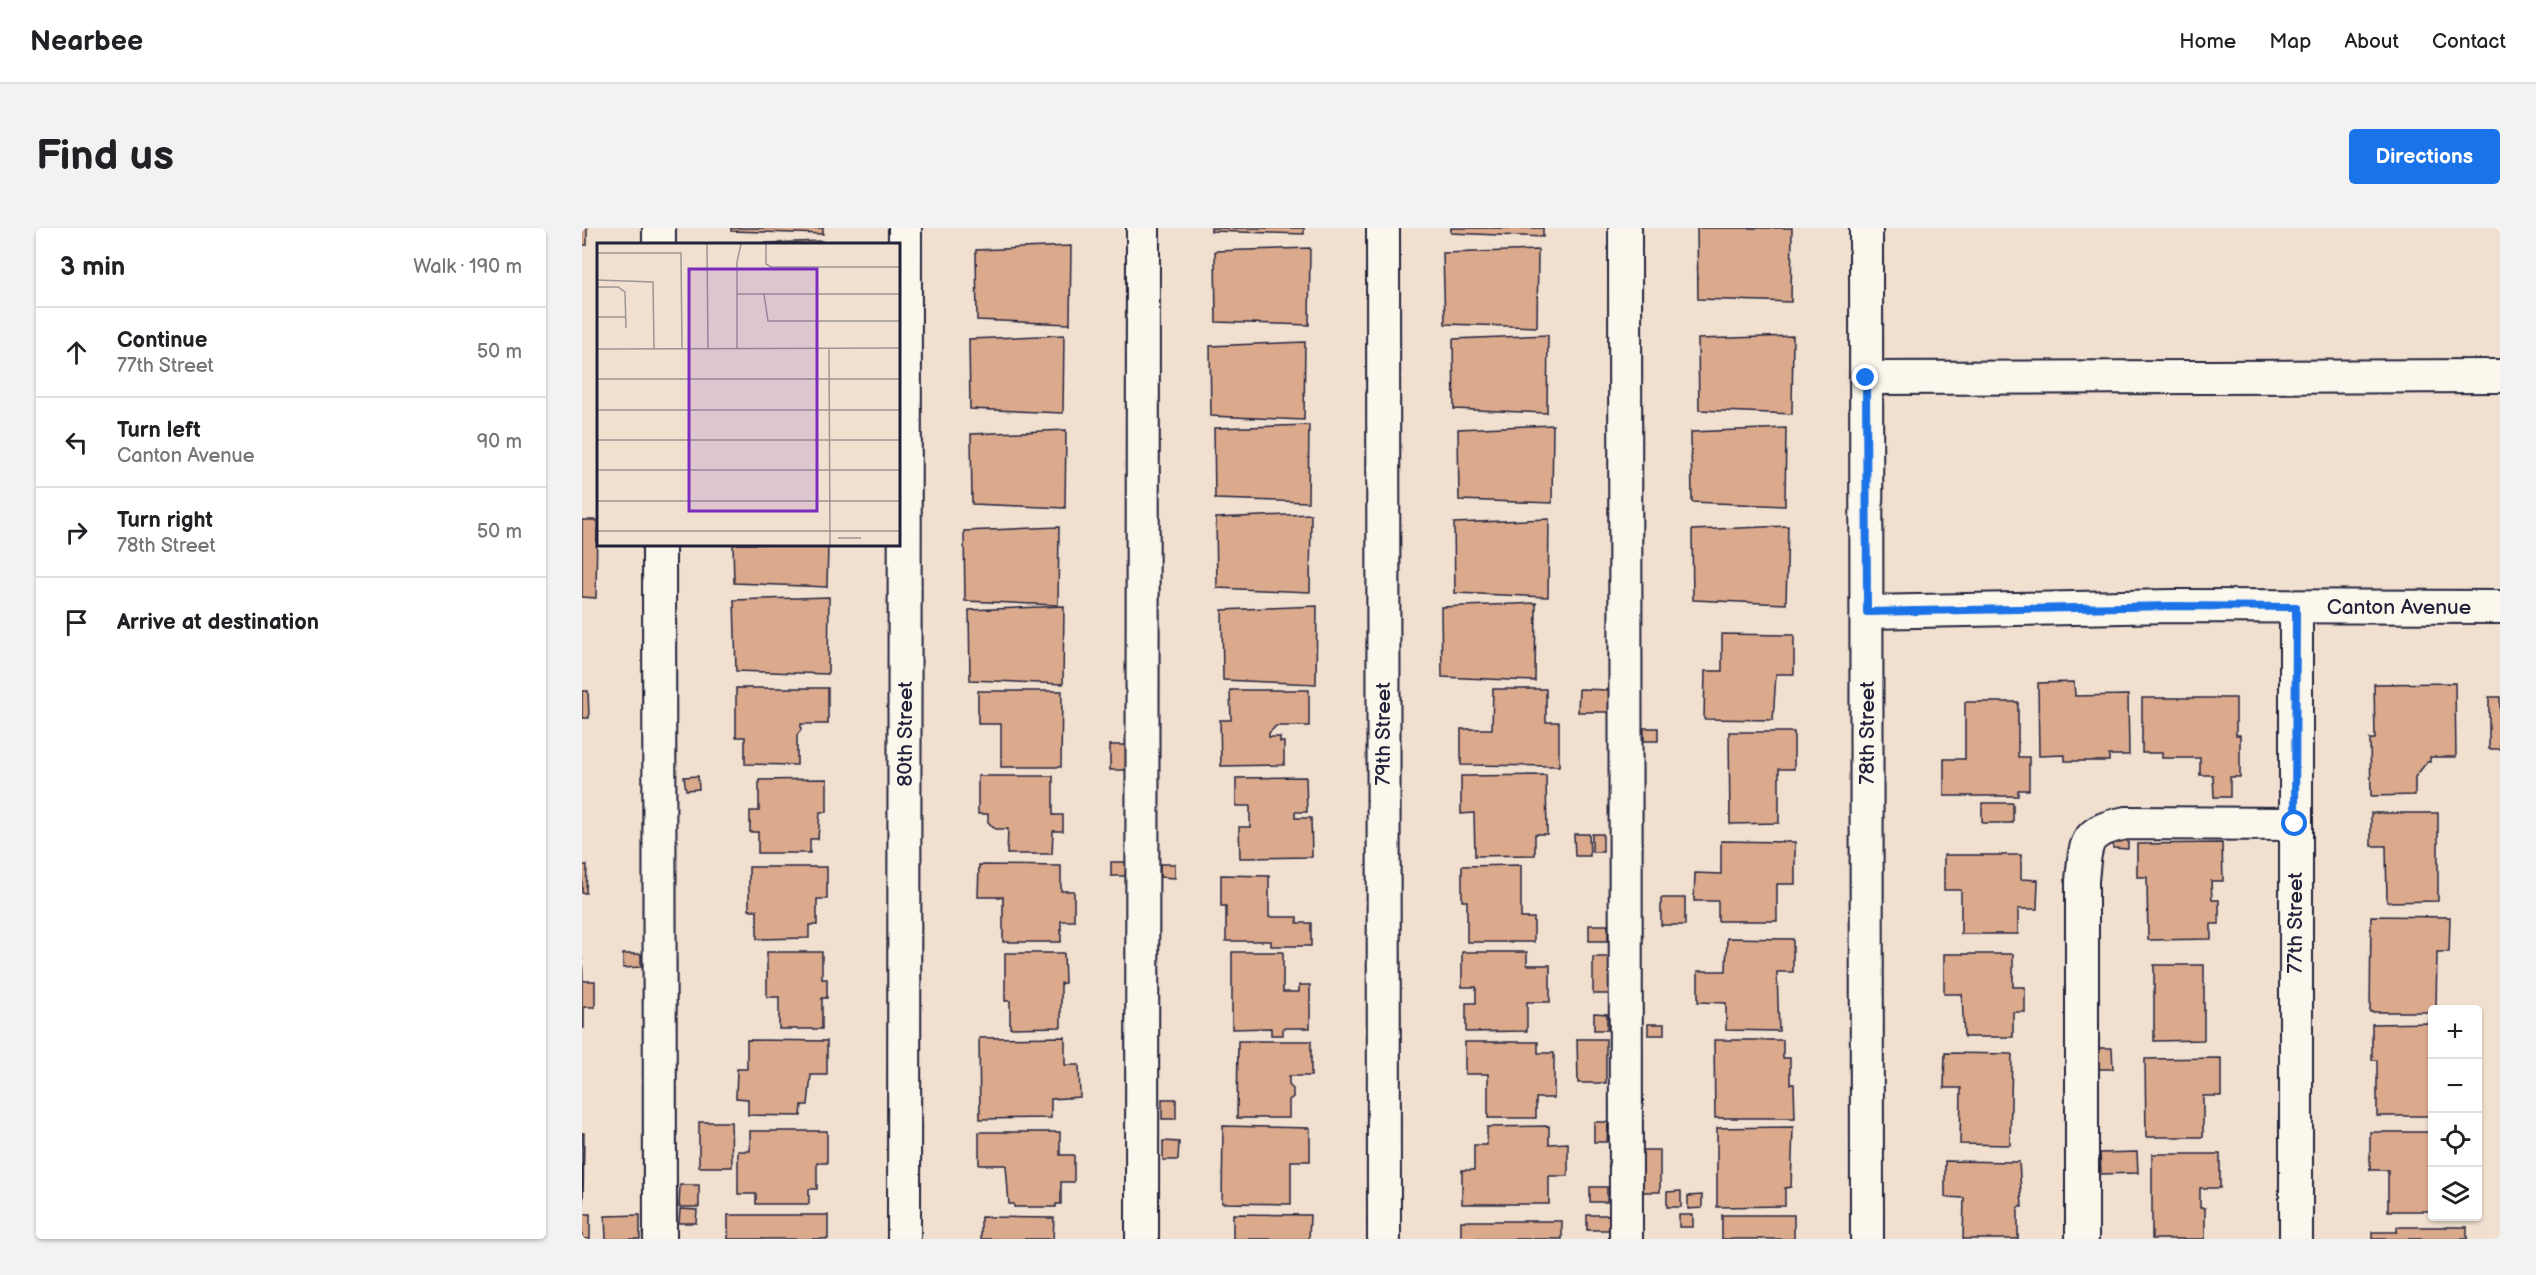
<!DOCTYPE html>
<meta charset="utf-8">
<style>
:root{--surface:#fff;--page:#f2f2f2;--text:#202124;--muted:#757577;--line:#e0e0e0;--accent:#1a73e8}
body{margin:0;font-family:"Balsamiq Sans",sans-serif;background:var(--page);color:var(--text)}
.controls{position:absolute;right:18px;bottom:18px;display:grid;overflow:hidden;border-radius:6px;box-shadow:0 2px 4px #0004}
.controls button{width:54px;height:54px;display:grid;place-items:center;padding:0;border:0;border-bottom:2px solid var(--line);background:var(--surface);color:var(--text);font:30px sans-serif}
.stop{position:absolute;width:18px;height:18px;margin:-14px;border:4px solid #1a73e8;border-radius:50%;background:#fff}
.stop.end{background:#1a73e8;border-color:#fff;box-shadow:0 2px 6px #0008}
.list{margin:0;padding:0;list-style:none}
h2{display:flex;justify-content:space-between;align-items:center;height:78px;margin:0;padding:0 24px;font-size:26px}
h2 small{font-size:20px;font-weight:400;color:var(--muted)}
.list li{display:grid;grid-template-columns:39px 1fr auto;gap:18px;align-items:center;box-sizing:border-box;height:90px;padding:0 24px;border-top:2px solid var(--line)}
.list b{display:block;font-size:22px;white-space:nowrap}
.list p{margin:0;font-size:20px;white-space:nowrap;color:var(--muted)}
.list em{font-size:20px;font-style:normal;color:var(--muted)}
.icon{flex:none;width:33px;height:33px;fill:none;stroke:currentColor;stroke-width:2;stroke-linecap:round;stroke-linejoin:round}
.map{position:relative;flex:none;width:1918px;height:1011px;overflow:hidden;border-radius:6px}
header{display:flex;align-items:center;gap:36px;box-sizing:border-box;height:84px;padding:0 30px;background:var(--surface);border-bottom:2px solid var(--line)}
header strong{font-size:28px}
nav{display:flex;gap:33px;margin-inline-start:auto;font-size:21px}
.intro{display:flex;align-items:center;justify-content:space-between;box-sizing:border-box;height:144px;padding:0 36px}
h1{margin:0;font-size:42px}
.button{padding:15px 27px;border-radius:6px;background:var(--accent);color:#fff;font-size:21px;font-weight:700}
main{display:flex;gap:36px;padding:0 36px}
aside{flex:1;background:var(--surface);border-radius:6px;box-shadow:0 2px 4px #0004}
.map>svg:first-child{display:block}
</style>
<header>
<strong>Nearbee</strong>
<nav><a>Home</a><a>Map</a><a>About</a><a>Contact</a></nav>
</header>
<div class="intro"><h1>Find us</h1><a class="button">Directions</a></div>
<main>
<aside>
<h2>3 min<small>Walk · 190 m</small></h2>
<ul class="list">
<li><svg class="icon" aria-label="ahead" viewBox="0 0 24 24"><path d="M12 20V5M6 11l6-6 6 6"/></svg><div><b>Continue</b><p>77th Street</p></div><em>50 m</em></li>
<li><svg class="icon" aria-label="left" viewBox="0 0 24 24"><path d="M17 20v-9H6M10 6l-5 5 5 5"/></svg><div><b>Turn left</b><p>Canton Avenue</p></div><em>90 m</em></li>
<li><svg class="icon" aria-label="right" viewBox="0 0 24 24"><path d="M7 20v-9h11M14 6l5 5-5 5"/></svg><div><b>Turn right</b><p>78th Street</p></div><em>50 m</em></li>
<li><svg class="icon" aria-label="arrive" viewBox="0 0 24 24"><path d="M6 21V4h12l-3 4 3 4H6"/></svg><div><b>Arrive at destination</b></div></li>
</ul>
</aside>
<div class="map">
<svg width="1918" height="1011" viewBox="0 0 1918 1011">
<rect width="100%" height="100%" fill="#f1e0d0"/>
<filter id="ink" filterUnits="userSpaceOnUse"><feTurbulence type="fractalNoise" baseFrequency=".0167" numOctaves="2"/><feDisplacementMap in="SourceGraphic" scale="12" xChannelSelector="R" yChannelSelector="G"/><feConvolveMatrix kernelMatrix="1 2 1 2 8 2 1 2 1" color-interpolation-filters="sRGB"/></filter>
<g filter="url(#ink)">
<!-- building -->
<g fill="#dbaa8d" stroke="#22223b" stroke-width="1.5">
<rect x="0" y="0" width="5" height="17"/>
<polygon points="149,0 241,0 241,6 149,3"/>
<polygon points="629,0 722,0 722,6 629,3"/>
<polygon points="869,0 961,0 961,9 869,5"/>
<polygon points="1115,0 1210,0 1209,74 1116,71"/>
<polygon points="240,13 240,16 157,16"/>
<polygon points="489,18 488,96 395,92 394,22"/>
<polygon points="728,20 727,97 634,94 633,23"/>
<polygon points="956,22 955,99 863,96 861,25"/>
<polygon points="482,107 481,185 388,181 387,111"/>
<polygon points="966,107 965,185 872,181 871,111"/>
<polygon points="1211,108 1210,186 1117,182 1116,111"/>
<polygon points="723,114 722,192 629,188 628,118"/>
<polygon points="727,197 726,274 633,271 632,200"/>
<polygon points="971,197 970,275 877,272 876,201"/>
<polygon points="1204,200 1203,278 1110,274 1109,204"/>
<polygon points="484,202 483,280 390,276 389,206"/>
<polygon points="729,286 728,364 635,360 634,290"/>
<polygon points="967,291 966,369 873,365 872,295"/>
<polygon points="0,292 15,292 14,370 0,369"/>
<polygon points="1206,298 1204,376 1111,372 1110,302"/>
<polygon points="477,299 476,377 383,373 382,303"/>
<polygon points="151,316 246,316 245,359 152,355"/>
<polygon points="247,369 246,446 154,443 152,372"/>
<polygon points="954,375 953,453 860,449 859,379"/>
<polygon points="482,378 481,456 388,452 387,382"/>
<polygon points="735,378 734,456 641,452 640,382"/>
<polygon points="1140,406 1212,407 1212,446 1194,446 1191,492 1122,491 1123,443 1140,443"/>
<polygon points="1492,454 1493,468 1546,467 1547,527 1527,527 1527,533 1483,533 1483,527 1457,528 1456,455"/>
<polygon points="1873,455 1874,529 1848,529 1848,534 1845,534 1833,549 1833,567 1789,568 1788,511 1793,511 1792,456"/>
<polygon points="154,460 246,460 246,496 219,496 219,502 215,507 215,537 163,536 163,509 154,509"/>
<polygon points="911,461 964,461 964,494 977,494 977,538 879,537 879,501 910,501"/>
<polygon points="997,461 1027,462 1027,484 996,484"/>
<polygon points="648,462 727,462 727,498 694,498 687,505 687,509 698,509 698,514 702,514 702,537 639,538 638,492 649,492"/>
<polygon points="0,463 6,463 7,490 0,490"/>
<polygon points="396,463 480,463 479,539 419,539 419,496 396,496"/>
<rect x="1907" y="469" width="11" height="52"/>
<polygon points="1560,470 1654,470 1654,507 1658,507 1658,549 1648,549 1648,569 1632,569 1631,547 1618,547 1618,530 1580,530 1580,525 1560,525"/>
<polygon points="1383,474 1436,474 1436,529 1447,529 1447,562 1436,562 1436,568 1362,568 1362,531 1383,531"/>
<rect x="1062" y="500" width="14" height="13"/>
<polygon points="1147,504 1212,504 1212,541 1197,541 1197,595 1148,596"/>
<rect x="528" y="517" width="17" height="25"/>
<polygon points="964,547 965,606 953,606 953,627 893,628 892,585 879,586 879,548"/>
<polygon points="116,548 117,561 104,562 102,549"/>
<polygon points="396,548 471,548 471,587 481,587 481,603 471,603 470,626 425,626 426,601 413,601 406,594 406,586 396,586"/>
<polygon points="724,549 725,584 713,584 713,590 729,590 730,629 658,630 657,599 668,599 668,578 654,578 654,550"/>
<polygon points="245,551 245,584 238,584 236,611 228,611 228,625 176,625 176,604 168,604 168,583 177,583 177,552"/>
<rect x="1400" y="575" width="31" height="20"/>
<polygon points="1789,585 1856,585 1856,673 1805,674 1804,618 1789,618"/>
<polygon points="992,606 1007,606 1008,628 993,628"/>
<rect x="1010" y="606" width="11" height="18"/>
<polygon points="1531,608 1546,609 1546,621 1531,620"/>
<polygon points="1139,613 1213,614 1213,656 1195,656 1195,693 1136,693 1136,673 1112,673 1113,645 1139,646"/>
<polygon points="1640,615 1641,653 1629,653 1630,672 1637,672 1637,696 1629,696 1629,711 1566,712 1565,649 1555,649 1555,616"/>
<polygon points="1362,627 1439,627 1439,651 1456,652 1455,681 1436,681 1436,706 1379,706 1379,662 1362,662"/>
<rect x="529" y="634" width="16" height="14"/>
<polygon points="578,636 593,636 593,650 578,649"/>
<polygon points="0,637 5,637 4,665 0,665"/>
<polygon points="397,637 479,638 479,663 492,663 492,693 479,693 479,714 421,714 421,669 396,669"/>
<polygon points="939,637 939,690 952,690 952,714 885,714 885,673 880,673 880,638"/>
<polygon points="167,639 245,639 245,671 235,671 235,697 227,697 227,710 175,711 175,682 167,682"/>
<polygon points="639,647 687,648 687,689 715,689 715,695 729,695 729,718 689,718 689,713 644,713 644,678 639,678"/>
<rect x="1079" y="670" width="24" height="27"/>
<polygon points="1789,688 1868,689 1867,724 1855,724 1854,782 1850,782 1850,784 1788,784"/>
<rect x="1007" y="697" width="19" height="16"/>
<polygon points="1145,710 1211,711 1211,744 1195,744 1197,803 1144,802 1144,775 1116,774 1116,743 1144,743"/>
<polygon points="185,724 240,724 240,751 245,751 245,770 240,770 240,801 197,801 197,769 185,769"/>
<polygon points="650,724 701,724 701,764 717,764 717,757 728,757 728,800 701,800 701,807 689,807 689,800 650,801"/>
<polygon points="880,724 945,724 945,737 968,737 968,774 945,774 945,803 884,804 884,775 894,775 894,759 880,759"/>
<polygon points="423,725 482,725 483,755 479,755 479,799 428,800 428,773 423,773"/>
<polygon points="41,726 59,726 59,739 41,740"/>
<polygon points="1362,726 1431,726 1431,759 1443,759 1443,784 1431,784 1431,809 1382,809 1380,766 1362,766"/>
<polygon points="0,729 1,753 13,753 13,779 2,779 2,800 0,800"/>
<rect x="1011" y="729" width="19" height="37"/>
<polygon points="1572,737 1622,737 1622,812 1572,813"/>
<polygon points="1012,785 1025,786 1025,802 1012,802"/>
<polygon points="1850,795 1850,888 1795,888 1795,832 1790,832 1790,796"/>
<rect x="1066" y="796" width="16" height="11"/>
<polygon points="483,809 483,837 497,837 498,869 469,871 469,890 398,891 397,810"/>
<polygon points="995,811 1024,811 1024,855 996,855"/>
<polygon points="165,812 245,813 245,847 229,847 226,877 220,877 219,888 166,887 166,871 154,870 155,841 165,841"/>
<polygon points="1132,812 1201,812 1201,830 1208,830 1208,856 1212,856 1213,890 1133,890"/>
<polygon points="656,813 729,813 729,848 707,848 707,857 711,861 711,869 707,872 707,890 655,890"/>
<polygon points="883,814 956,814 956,825 972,825 972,870 954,870 954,890 906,890 906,846 883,846"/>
<polygon points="1515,820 1530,820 1531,841 1516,841"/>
<polygon points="1363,825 1430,826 1428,917 1378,916 1379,860 1362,860"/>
<polygon points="1639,830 1639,868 1621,868 1621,909 1564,909 1563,831"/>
<rect x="580" y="871" width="14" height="20"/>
<polygon points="117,894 149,894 150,939 117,939"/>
<polygon points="1012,894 1026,894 1025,914 1012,914"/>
<polygon points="641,898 728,900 728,933 709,933 709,976 640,975"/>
<polygon points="967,898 967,916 986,915 986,948 967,948 967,976 880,976 880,942 892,942 892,917 905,917 905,899"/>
<polygon points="1211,899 1209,959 1203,960 1203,978 1135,979 1135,900"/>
<polygon points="168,903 245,903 245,935 235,935 235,961 227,961 227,976 174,976 174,966 156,966 156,923 168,923"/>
<polygon points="397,904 478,904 478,927 492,927 492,954 479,954 479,976 474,976 474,979 432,979 432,976 427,976 424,937 397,937"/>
<polygon points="1788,904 1850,904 1850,983 1806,983 1806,942 1788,942"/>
<polygon points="0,905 2,905 1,977 0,977"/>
<polygon points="581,913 597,914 596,932 581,932"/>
<rect x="1060" y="922" width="18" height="42"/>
<polygon points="1555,924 1556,945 1519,946 1518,925"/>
<polygon points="1570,926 1638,926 1638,960 1618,960 1618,980 1623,980 1623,1011 1570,1011"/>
<polygon points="1363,933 1437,934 1440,979 1436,979 1436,1011 1381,1011 1382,970 1363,969"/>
<polygon points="98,957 117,957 117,979 97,979"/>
<rect x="1008" y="959" width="17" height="15"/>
<polygon points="1099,963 1099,979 1085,979 1085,964"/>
<polygon points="1120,967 1120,980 1106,981 1106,968"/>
<polygon points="98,981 115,982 114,995 97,995"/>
<rect x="0" y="986" width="8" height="25"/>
<polygon points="651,986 728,987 727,1011 651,1011"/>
<polygon points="58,987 58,1011 24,1011 23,988"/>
<rect x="146" y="987" width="100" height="24"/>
<rect x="1005" y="987" width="22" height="15"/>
<rect x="1097" y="987" width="14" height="12"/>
<rect x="1140" y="987" width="72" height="24"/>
<polygon points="399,989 472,990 471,1011 399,1011"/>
<rect x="879" y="993" width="101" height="18"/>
<polygon points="1815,999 1885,999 1885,1011 1790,1011 1790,1004 1815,1004"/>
</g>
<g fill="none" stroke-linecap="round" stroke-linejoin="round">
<!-- minor casing -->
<g stroke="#22223b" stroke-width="36">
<g id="minor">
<polyline points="77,0 77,16"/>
<polyline points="801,0 802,1011"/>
<polyline points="1043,0 1044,1011"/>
<polyline points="1284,0 1285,1011"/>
<polyline points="1284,150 1918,148"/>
<polyline points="77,316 78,1011"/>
<polyline points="1285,384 1590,378 1918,379"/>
<polyline points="322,1011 323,0"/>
<polyline points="560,1011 561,0"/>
<path d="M1500 1011V653C1504 613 1501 604 1544 595L1713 596"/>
<polyline points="1714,1011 1714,379"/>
</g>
</g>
<!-- minor -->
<use href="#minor" stroke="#fbf7ec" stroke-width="32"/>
</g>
</g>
<g fill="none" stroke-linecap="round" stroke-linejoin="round" filter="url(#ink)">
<!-- route -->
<polyline stroke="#1a73e8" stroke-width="8" points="1284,150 1285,384 1590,378 1714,379 1713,596"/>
</g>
<g text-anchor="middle" stroke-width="6" stroke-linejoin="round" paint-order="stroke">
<!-- street labels -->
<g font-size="21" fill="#22223b" stroke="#fbf7ec">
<text x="1817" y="386">Canton Avenue</text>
<text transform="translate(1285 505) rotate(-90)" y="7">78th Street</text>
<text transform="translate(323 506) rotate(-90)" y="7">80th Street</text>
<text transform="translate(801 506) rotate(-90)" y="7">79th Street</text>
<text transform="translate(1713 695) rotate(-90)" y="7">77th Street</text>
</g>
</g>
<!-- overview -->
<g transform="translate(15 15)">
<rect width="303" height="303" fill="#f1e0d0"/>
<path fill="none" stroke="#9e9494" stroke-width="1.5" d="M110 1 111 106M169 1V21L174 24H303M0 10H84L85 105M0 37 56 39 57 106M0 44H21L28 49 29 85M140 51H303M167 51 171 78H303M0 74H29M0 106 303 105M140 106V19L144 1M232 106 233 302M0 136H303M0 167H303M0 197H303M0 227H303M0 258H303M0 288H303M241 295H264"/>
<path fill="#7b2cbf" fill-opacity="0.15" stroke="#7b2cbf" stroke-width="3" d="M92 26H220V268H92Z"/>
<rect width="303" height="303" fill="none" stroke="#22223b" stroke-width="3"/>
</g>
</svg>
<div class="controls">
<button>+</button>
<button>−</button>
<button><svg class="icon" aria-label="locate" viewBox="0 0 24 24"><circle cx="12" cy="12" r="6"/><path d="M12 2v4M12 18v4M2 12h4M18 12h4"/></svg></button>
<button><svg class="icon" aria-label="layers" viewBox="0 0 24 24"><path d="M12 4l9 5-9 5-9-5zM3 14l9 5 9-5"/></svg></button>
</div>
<div class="stop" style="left:1713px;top:596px"></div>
<div class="stop end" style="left:1284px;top:150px"></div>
</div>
</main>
